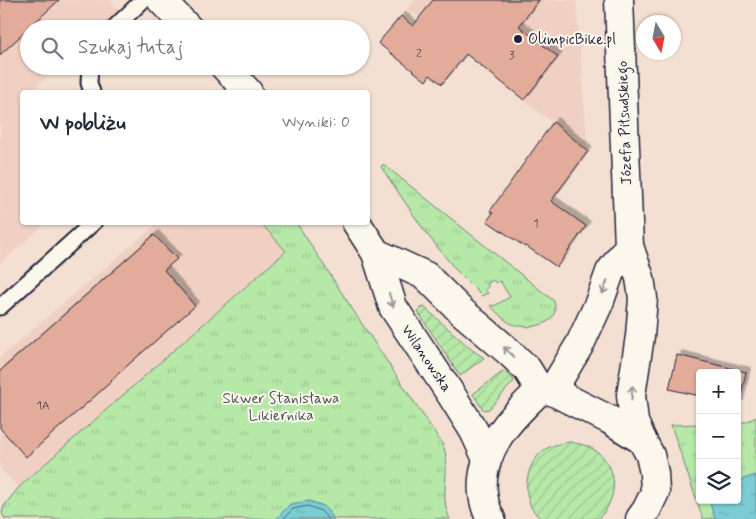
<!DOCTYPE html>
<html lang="pl">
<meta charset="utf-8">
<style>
:root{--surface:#fff;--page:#f6f6f7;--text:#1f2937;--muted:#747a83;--line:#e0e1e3}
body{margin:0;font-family:Mynerve,sans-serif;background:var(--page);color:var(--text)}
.controls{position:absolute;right:15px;bottom:15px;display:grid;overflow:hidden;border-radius:5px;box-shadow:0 1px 4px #0004}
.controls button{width:45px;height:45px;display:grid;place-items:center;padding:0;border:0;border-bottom:1px solid var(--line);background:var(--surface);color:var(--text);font:25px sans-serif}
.compass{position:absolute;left:636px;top:15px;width:45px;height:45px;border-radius:50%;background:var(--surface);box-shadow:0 1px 4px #0004;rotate:170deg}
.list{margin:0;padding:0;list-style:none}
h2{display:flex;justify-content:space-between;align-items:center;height:65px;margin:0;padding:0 20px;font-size:21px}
h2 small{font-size:16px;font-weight:400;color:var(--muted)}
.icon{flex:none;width:28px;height:28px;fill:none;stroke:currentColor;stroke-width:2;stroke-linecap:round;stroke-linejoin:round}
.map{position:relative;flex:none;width:756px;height:519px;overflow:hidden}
.search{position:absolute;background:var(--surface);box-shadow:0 1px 4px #0004;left:20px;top:20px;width:350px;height:55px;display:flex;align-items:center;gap:12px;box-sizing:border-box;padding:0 18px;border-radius:28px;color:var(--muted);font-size:19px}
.panel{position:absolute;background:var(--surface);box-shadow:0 1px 4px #0004;left:20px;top:90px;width:350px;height:135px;border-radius:5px}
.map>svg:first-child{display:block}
</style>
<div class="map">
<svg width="756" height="519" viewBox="0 0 756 519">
<defs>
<pattern id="grass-tufts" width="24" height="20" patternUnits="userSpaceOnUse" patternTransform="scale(1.25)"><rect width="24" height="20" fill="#b6e8a8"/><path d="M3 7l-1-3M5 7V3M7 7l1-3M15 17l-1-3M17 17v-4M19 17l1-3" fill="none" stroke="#9cc792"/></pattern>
<pattern id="garden-furrows" width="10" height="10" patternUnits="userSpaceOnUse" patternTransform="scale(1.25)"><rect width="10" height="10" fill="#b6e8a8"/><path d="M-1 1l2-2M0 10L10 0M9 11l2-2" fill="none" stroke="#9cc792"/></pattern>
<pattern id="water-ripples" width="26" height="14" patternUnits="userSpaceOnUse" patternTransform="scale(1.25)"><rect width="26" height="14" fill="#7bccd4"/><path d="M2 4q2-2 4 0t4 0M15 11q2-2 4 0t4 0" fill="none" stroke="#6aafb7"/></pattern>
<filter id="shadow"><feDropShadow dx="4.5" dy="-4.5" stdDeviation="0" flood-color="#0004"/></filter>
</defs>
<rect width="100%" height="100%" fill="#f4e0d3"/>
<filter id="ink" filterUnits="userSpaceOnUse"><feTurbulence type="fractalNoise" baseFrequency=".02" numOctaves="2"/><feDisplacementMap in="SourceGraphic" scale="10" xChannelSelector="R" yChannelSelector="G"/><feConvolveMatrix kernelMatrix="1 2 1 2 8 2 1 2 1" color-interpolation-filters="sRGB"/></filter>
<g filter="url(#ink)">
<!-- built -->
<g fill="#efd0c2">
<polygon points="0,0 110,0 120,11 101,29 29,29 29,66 59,66 35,88 38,92 22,92 22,222 46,223 0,264"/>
<polygon points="415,0 576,0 588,151 419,17 406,10"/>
<polygon points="158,223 261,223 286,250 19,487 9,478 0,468 0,357"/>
</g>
<!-- grass -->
<g fill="url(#grass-tufts)" stroke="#6c8572">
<path d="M383 164 554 301C555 306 556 311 553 316 545 329 520 329 508 322 502 318 496 311 490 306L492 305 494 306 510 297 500 281 496 283 493 280 487 284 489 287 485 289 488 293 482 296 455 269 426 233 381 167Z"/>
<path d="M296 222 360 321 443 445C444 448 445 452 446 456 448 477 440 500 450 519H5L2 513 4 506 19 487 286 251 261 223Z"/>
<polygon points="756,417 756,519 703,519 671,425 700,424 700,500 737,500 737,422 746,422"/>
</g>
<!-- garden -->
<g fill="url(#garden-furrows)" stroke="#6c8572">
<polygon points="424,307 471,349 484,358 460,376 418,312 421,308"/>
<polygon points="504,371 512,377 514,381 489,409 484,410 482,408 473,394"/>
<path d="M570 442C579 444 588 445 596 451 620 468 618 500 598 519H541C520 502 523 466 544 450 552 445 561 443 570 442Z"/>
</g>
<!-- water -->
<g fill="url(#water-ripples)" stroke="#578897">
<polygon points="756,475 756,519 715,519 709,500 737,500 737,481"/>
<polygon points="309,501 324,506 334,519 276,519 290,504"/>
</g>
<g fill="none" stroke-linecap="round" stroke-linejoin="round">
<!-- shore -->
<polyline stroke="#466678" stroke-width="1" points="283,519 293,509 308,506 321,511 328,519"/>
</g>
<!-- building -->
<g fill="#e3ac9a" stroke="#22223b" filter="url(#shadow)">
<polygon points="0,0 59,0 0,55"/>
<polygon points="433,0 539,0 519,26 558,57 524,100 466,54 442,84 430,75 426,81 378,43 401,16 413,26"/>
<polygon points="553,122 588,151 551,201 586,226 557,267 526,246 525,247 487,221 493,213 490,211"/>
<polygon points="154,235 177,259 164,270 195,306 111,380 112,381 26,457 0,428 0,371"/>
<polygon points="677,355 746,372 739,405 737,405 737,373 700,373 700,396 669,389"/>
</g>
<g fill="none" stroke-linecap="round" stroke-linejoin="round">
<!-- service casing -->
<g stroke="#22223b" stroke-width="19">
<g id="service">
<polyline points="113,29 143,0"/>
<polyline points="90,66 89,83 92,92"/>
<polyline points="0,307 94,222"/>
</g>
</g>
<!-- tertiary casing -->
<g stroke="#22223b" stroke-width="31">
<g id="tertiary">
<polyline points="619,0 629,246 640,278 643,298 640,336 631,395 634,422 642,440"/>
<polyline points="552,391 580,344 599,303 610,272 629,246"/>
</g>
</g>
<!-- secondary casing -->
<g stroke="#22223b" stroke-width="31">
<g id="secondary">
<polyline points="161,0 189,29"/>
<polyline points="224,66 248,92"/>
<polyline points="356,222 376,253 393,307 452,396 474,431 487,459"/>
<polyline points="376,253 426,276 461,311 508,351 527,369 540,390"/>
<polyline points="540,390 552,391 610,420 642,440 650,455 654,473 655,492 647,509 640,519"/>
<path d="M491 519C474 488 485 452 506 426 516 413 529 401 540 390"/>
</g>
</g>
<!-- service -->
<use href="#service" stroke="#fbf7ec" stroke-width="15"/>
<!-- tertiary -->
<use href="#tertiary" stroke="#fbf7ec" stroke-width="28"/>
<!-- secondary -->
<use href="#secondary" stroke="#fbf7ec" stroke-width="28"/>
</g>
<!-- one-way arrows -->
<defs><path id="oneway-shaft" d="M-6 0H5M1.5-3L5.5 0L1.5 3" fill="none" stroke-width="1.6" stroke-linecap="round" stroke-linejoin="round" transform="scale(1.25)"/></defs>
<g stroke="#99979c">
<use href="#oneway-shaft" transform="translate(605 287) rotate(110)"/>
<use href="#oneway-shaft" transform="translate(391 300) rotate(73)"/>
<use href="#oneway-shaft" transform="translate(509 352) rotate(-137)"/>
<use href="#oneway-shaft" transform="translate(632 393) rotate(-86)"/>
</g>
</g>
<!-- markers -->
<circle fill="#22223b" stroke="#fbf7ec" stroke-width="2" cx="518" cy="39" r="5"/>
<g text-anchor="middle" stroke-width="4" stroke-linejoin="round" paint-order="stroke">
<!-- number labels -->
<g font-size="12" fill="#524453">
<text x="419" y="57">2</text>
<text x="512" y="59">3</text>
<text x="536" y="227">1</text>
<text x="43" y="409">1A</text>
</g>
<!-- poi labels -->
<g font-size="15" fill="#22223b" stroke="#fbf7ec" text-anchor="start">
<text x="528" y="44">OlimpicBike.pl</text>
</g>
<!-- street labels -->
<g font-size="15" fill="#22223b" stroke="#fbf7ec">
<text transform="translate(624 123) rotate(-92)" y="5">Józefa Piłsudskiego</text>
<text transform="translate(427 358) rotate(56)" y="5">Wilanowska</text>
</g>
<!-- park labels -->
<g font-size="15" fill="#475456" stroke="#fbf7ec">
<text x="281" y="403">Skwer Stanisława<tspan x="281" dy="17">Likiernika</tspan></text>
</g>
</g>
</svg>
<div class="controls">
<button>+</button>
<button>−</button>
<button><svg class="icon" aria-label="layers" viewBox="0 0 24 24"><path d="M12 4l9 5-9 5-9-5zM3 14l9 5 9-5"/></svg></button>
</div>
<svg class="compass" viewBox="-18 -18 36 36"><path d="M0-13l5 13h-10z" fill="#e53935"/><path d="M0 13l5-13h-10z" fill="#747a83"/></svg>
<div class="search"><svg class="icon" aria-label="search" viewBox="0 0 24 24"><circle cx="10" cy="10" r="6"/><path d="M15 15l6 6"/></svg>Szukaj tutaj</div>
<section class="panel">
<h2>W pobliżu<small>Wyniki: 0</small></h2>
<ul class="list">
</ul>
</section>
</div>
